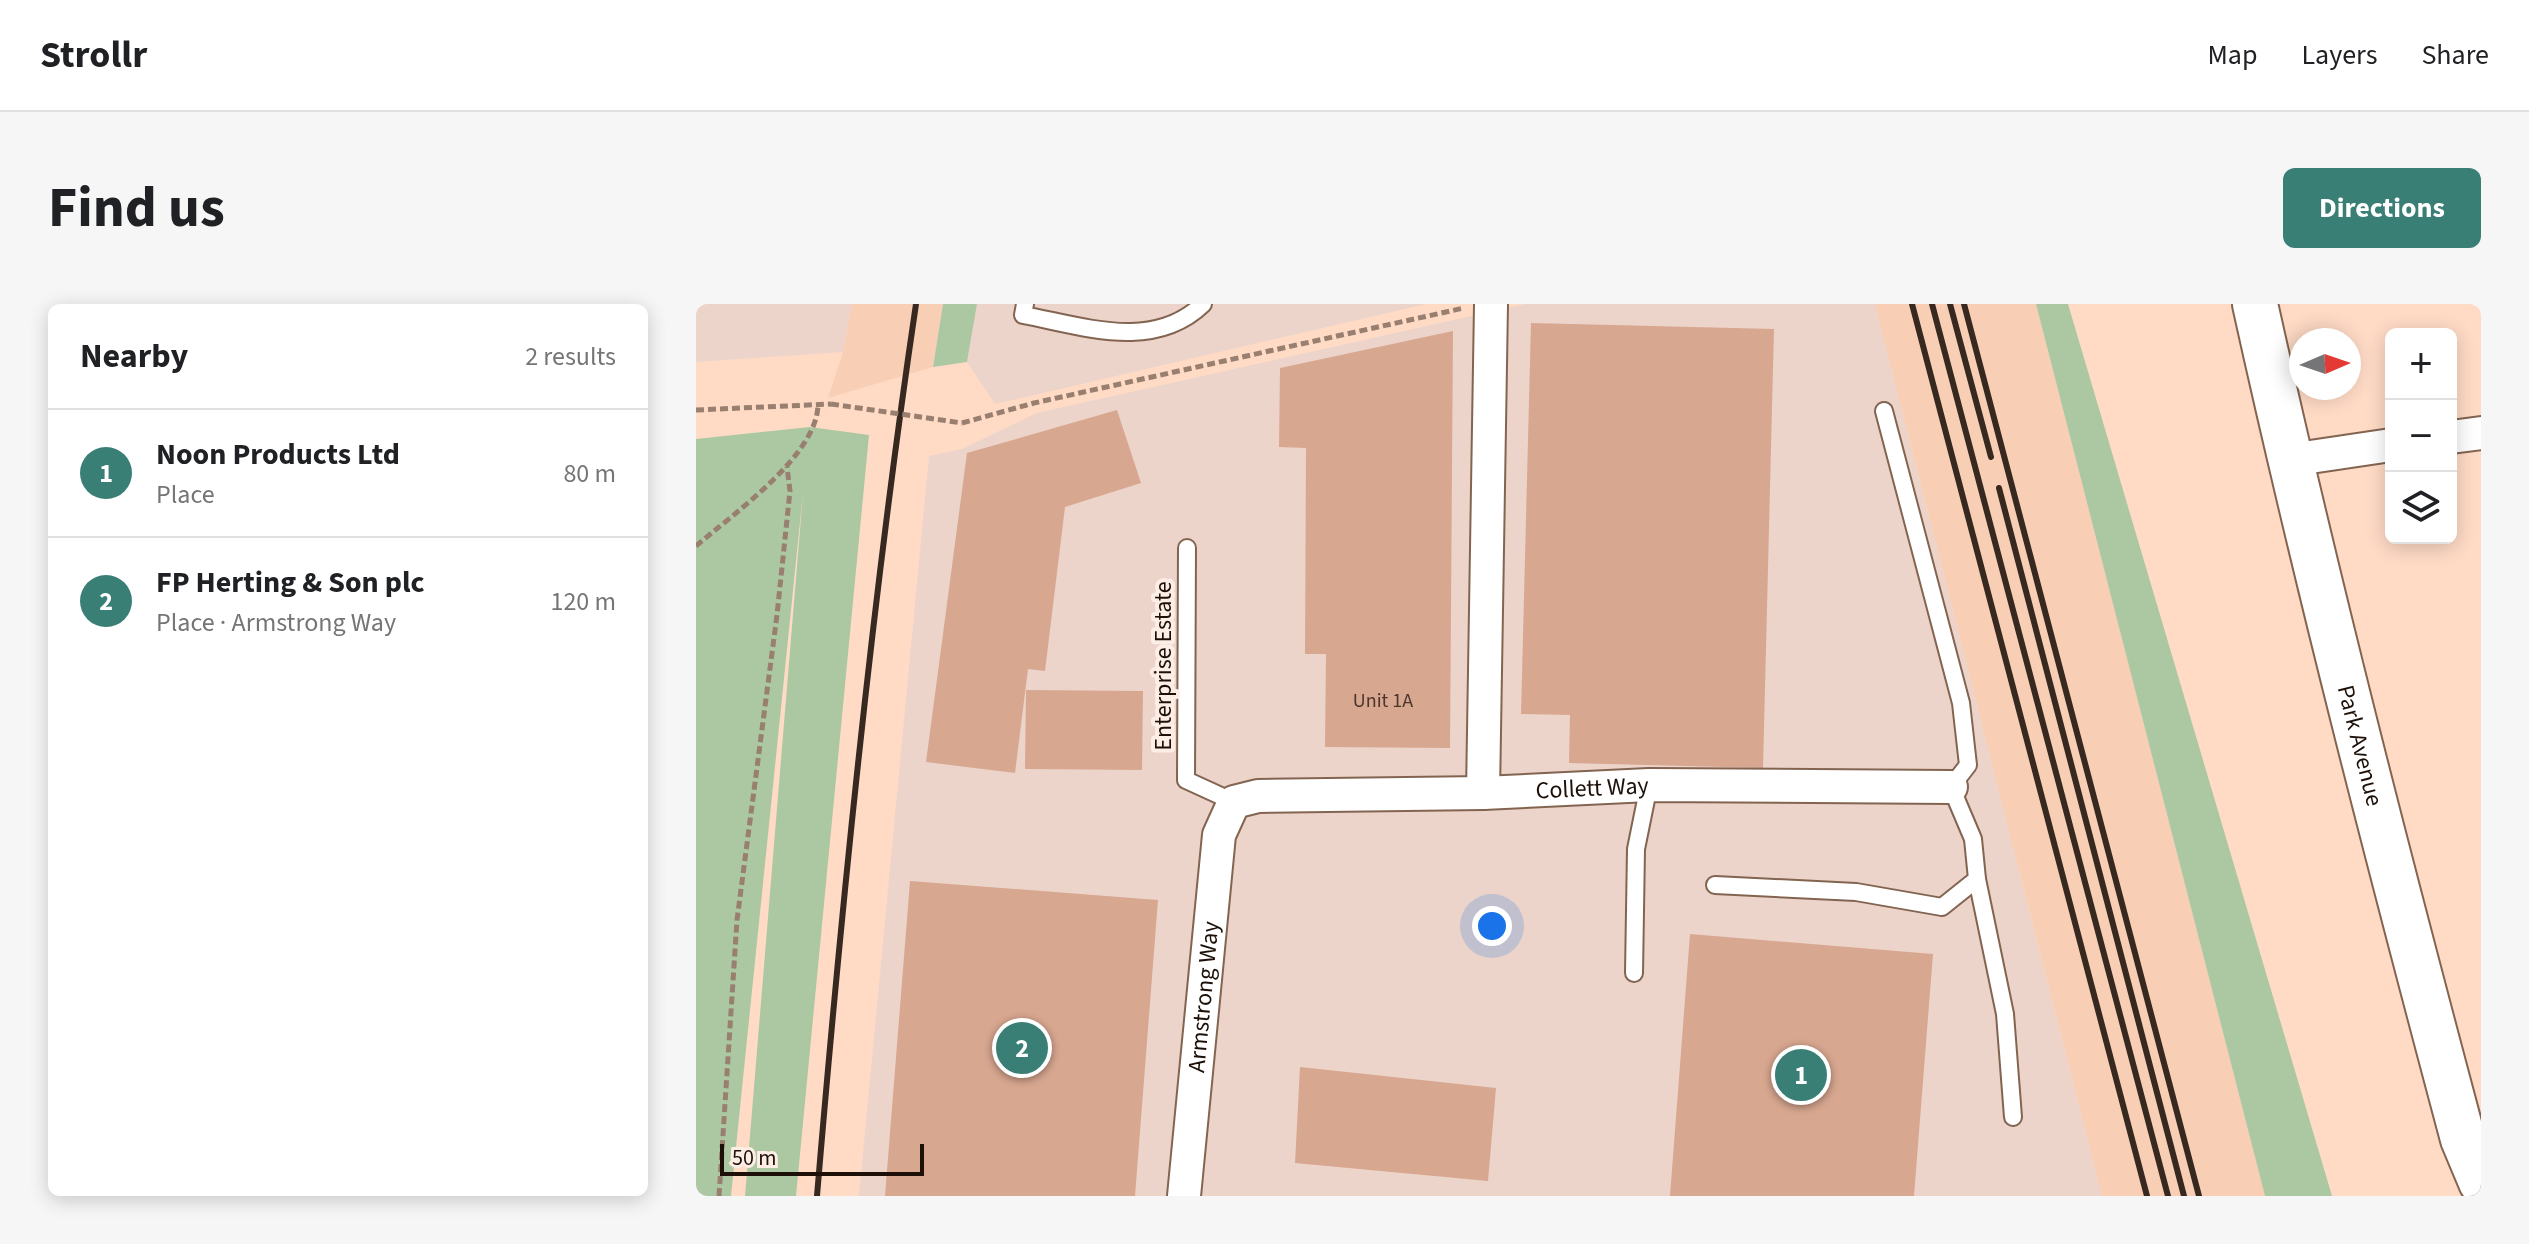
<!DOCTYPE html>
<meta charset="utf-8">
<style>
:root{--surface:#fff;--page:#f6f6f6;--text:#202124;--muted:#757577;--line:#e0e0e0;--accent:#397f76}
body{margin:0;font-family:"Source Sans 3",sans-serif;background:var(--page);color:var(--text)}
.controls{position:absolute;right:24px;top:24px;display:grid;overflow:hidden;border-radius:12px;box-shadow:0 4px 20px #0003}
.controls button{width:72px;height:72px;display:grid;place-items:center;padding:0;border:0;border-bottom:2px solid var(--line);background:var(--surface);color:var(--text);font:40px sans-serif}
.compass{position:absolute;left:1593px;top:24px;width:72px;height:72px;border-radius:50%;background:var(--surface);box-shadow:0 4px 20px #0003;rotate:88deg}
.scale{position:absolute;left:24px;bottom:20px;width:204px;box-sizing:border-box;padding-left:8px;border:4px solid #1c1009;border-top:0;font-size:22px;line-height:28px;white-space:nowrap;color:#1c1009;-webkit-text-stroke:6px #fcede5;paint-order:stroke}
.you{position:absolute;left:796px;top:622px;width:28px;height:28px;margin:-20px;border:6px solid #fff;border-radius:50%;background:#1a73e8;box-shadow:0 0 0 12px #1a73e833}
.badge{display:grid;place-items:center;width:52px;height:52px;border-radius:50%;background:var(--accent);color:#fff;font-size:26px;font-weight:700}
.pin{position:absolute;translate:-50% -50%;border:4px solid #fff;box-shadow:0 2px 8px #0006}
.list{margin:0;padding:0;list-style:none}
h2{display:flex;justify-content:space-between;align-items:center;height:104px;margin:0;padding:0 32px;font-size:34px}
h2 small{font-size:26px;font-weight:400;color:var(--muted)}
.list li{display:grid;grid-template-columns:52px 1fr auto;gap:24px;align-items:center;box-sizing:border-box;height:128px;padding:0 32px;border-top:2px solid var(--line)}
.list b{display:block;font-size:30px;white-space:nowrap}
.list p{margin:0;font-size:26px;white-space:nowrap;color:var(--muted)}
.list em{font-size:26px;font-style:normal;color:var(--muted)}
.icon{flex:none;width:44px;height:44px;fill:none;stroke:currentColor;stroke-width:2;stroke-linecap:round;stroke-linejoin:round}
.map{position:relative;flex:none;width:1785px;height:892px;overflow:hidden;border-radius:12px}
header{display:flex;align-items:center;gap:48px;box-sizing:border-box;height:112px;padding:0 40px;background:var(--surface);border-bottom:2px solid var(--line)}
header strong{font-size:38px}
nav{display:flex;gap:44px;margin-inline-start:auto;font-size:28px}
.intro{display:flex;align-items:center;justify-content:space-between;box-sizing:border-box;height:192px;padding:0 48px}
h1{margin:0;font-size:56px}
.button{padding:20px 36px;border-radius:12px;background:var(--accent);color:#fff;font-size:28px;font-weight:700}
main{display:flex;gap:48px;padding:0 48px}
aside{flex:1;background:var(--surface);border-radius:12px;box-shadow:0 4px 20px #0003}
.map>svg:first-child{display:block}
</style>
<header>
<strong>Strollr</strong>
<nav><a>Map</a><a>Layers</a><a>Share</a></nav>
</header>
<div class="intro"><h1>Find us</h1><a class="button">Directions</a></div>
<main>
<aside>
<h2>Nearby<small>2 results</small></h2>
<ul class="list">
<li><span class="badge">1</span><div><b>Noon Products Ltd</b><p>Place</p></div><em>80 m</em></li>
<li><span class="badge">2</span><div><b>FP Herting &amp; Son plc</b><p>Place · Armstrong Way</p></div><em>120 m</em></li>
</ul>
</aside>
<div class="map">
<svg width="1785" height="892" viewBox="0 0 1785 892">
<rect width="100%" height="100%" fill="#ffdbc6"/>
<!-- industrial -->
<g fill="#ecd4ca">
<polygon points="0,0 156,0 147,48 0,58"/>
<polygon points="281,0 730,0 299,100 271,58"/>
<polygon points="829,0 1179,0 1406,892 163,892 233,152 266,145 341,109"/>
</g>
<!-- built -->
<g fill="#f8ceb5">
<polygon points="156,0 247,0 237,63 132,94 147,48"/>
<polygon points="1179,0 1340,0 1569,892 1406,892"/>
</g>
<!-- green -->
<g fill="#acc8a3">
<polygon points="247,0 281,0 271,58 237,63"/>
<polygon points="1340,0 1372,0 1636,892 1569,892"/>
<polygon points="114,123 173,131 100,892 49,892 107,189 35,892 0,892 0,135"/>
</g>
<!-- building -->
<g fill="#d8a790">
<polygon points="835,19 1078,25 1067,464 873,459 874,411 825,410"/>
<polygon points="757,27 754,444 629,443 630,350 609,350 610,144 583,143 584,64"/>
<polygon points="421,106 445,179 369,203 349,367 332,365 319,469 230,458 271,149"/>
<polygon points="330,386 447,387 446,466 329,465"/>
<polygon points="214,577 462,596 439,892 189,892"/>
<polygon points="994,630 1237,650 1218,892 974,892"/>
<polygon points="604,763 800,784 792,877 599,859"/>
</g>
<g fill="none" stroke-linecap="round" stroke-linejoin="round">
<!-- lane casing -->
<g stroke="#836451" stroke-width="20">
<g id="lane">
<path d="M329 0 327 11C387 22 457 48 507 0"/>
<polyline points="491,244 490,476 538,498"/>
<polyline points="1281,575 1309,710 1317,813"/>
<polyline points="1019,581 1160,588 1246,603 1281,575 1277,535 1255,483 1272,461 1265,399 1188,107"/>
<polyline points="938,669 940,545 953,481"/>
</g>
</g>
<!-- street casing -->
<g stroke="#836451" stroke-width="36">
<g id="street">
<polyline points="1755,133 1785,129"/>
<polyline points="1594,156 1695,141"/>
<polyline points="787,489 795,0"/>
<path id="s1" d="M488 892 523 531 538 498 562 492 787 489 953 481 1255 483"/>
</g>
</g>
<!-- secondary casing -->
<g stroke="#836451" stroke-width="48">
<g id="secondary">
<path id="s2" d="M1559 0C1621 280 1693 558 1767 835L1785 878"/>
</g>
</g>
<!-- path -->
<g stroke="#987f70" stroke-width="5" stroke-dasharray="8 4" stroke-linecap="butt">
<polyline points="0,106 135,100"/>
<polyline points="266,119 338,99 768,4"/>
<path d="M0 242C37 210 122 151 122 100"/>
<polyline points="23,892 41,616 81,311 94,187 91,163"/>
</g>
<!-- lane -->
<use href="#lane" stroke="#fff" stroke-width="16"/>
<!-- street -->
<use href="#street" stroke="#fff" stroke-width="32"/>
<!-- secondary -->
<use href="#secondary" stroke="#fff" stroke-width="44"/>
<!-- rail -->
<g stroke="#372820" stroke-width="6">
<polyline points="1216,0 1451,892"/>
<polyline points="1236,0 1472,892"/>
<polyline points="1254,0 1295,153"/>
<polyline points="1268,0 1503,892"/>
<polyline points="1303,184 1488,892"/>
<path d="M121 892C146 594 176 296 220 0"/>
</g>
<!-- path-bridge -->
<polyline stroke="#987f70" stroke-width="5" stroke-dasharray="8 4" stroke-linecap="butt" points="135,100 266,119"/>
</g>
<g text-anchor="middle" stroke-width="8" stroke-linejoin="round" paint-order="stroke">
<!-- number labels -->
<g font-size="20" fill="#4b362b">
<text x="687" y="403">Unit 1A</text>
</g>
<!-- street labels -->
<g font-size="24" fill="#1c1009" stroke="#fcede5">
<text transform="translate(467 362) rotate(-90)" y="8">Enterprise Estate</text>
<text dy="8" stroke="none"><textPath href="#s2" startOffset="454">Park Avenue</textPath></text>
<text dy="8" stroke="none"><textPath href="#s1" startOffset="758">Collett Way</textPath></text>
<text dy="8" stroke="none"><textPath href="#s1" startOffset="200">Armstrong Way</textPath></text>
</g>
</g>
</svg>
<div class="controls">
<button>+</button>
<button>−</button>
<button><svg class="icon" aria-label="layers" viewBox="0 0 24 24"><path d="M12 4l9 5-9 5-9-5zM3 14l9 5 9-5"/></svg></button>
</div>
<svg class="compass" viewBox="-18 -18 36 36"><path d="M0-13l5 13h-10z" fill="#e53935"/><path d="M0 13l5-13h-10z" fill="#757577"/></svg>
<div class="scale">50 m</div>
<div class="you"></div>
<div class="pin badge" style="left:1105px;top:771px">1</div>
<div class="pin badge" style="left:326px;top:744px">2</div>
</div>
</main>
